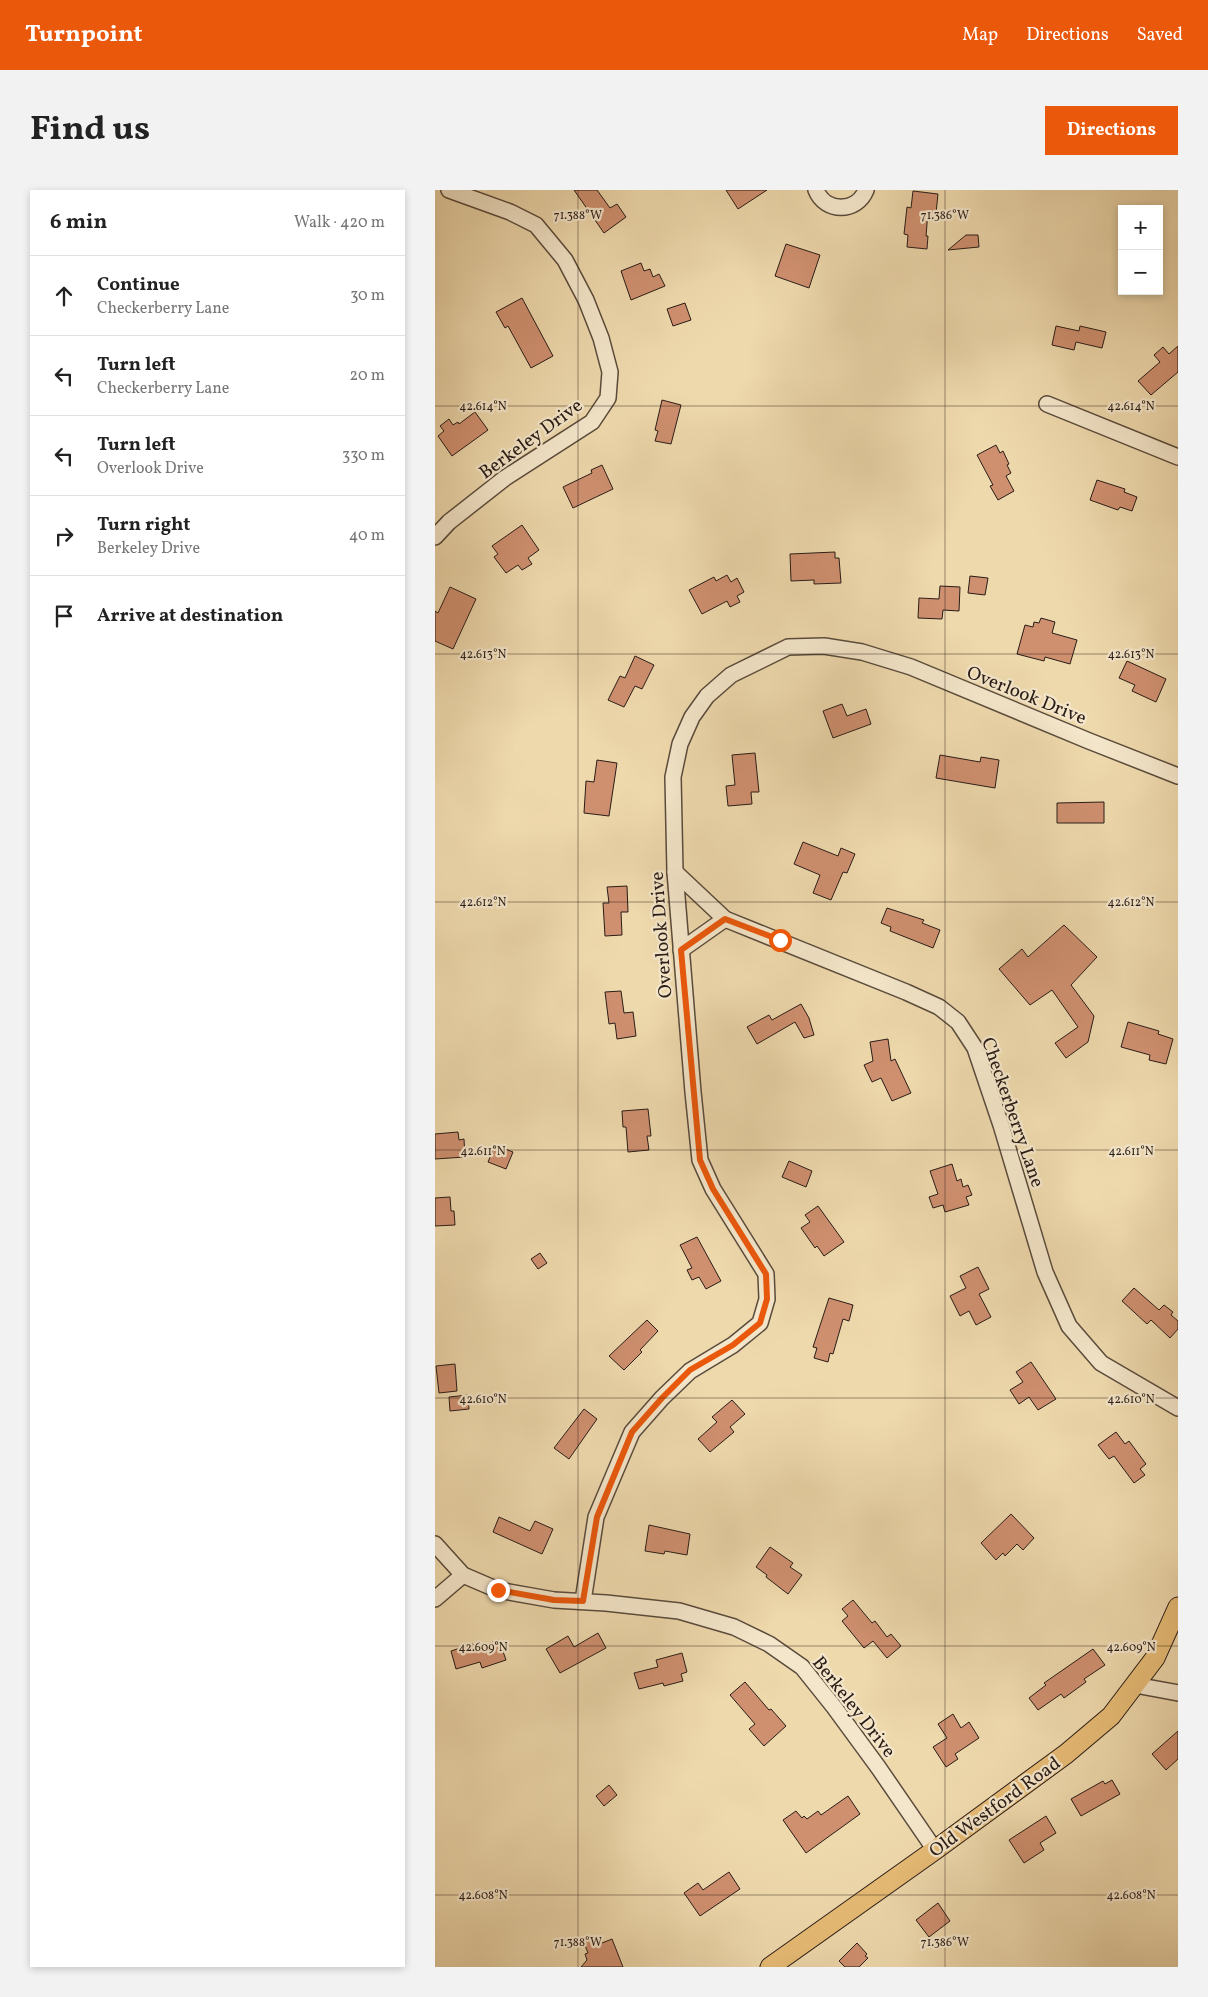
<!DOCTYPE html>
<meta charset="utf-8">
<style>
:root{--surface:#fff;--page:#f2f2f2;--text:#222;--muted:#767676;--line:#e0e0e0;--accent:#ea580c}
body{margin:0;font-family:Vollkorn,serif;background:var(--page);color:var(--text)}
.controls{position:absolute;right:15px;top:15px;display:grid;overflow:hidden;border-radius:0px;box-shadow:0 2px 8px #0003}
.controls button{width:45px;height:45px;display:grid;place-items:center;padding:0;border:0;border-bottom:1px solid var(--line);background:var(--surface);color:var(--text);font:25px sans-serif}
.stop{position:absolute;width:15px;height:15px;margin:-11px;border:4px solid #ea580c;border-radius:50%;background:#fff}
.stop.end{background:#ea580c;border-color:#fff;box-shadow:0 1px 5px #0008}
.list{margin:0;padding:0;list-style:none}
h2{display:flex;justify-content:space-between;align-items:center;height:65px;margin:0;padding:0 20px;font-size:21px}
h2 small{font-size:16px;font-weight:400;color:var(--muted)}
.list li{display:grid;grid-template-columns:32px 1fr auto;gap:15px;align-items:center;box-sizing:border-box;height:80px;padding:0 20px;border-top:1px solid var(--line)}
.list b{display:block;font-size:19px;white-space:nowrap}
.list p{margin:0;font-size:16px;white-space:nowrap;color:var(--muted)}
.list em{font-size:16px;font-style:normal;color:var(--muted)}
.icon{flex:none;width:28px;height:28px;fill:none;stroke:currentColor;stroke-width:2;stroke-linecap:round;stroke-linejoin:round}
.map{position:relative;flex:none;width:743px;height:1777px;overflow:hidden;border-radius:0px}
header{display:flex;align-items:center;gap:30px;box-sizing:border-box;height:70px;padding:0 25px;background:var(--accent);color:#fff}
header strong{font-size:24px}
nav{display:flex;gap:28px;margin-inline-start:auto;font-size:18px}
.intro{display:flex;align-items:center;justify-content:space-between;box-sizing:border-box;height:120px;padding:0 30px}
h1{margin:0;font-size:35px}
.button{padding:12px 22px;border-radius:0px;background:var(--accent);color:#fff;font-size:18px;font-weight:700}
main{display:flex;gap:30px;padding:0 30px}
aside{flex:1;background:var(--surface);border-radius:0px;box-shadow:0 2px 8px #0003}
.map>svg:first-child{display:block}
</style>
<header>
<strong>Turnpoint</strong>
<nav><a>Map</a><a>Directions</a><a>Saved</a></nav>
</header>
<div class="intro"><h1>Find us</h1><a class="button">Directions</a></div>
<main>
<aside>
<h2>6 min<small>Walk · 420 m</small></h2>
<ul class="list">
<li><svg class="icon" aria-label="ahead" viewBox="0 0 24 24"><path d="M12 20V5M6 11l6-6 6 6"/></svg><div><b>Continue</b><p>Checkerberry Lane</p></div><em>30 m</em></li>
<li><svg class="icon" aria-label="left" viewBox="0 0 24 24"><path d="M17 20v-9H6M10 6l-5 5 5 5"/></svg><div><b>Turn left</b><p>Checkerberry Lane</p></div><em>20 m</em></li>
<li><svg class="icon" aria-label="left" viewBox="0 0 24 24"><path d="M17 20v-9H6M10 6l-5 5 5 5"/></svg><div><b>Turn left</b><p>Overlook Drive</p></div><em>330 m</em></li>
<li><svg class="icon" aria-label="right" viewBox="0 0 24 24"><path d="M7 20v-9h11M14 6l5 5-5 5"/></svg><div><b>Turn right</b><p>Berkeley Drive</p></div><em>40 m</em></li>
<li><svg class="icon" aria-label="arrive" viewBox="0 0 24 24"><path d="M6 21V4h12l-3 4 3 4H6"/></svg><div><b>Arrive at destination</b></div></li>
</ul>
</aside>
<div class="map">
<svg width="743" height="1777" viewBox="0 0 743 1777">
<rect width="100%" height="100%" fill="#eed9ad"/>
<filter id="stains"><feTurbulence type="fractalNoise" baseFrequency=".004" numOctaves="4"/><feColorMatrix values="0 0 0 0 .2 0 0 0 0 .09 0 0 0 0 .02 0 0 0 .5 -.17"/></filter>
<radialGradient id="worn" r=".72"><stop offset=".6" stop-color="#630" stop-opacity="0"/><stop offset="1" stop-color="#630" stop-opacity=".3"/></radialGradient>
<!-- building -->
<g fill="#cf9070" stroke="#291c17">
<polygon points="139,0 162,0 175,18 182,14 191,27 169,43"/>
<polygon points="291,0 332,0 303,19"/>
<polygon points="478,1 503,4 501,23 493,22 491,46 493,46 492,59 472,57 473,45 469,44 472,17 476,18"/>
<polygon points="531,45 543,45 544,57 513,60"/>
<polygon points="351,54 385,65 374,98 340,86"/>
<polygon points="206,73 209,81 215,79 218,87 224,84 230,96 196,110 186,81"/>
<polygon points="87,108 118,166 96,178 73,136 70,138 61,122"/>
<polygon points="250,113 256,130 238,136 232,119"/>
<polygon points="621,136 644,141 645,136 671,142 667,158 641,152 639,160 617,155"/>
<polygon points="743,156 743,182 716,205 703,191 725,172 719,165 728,157 734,164"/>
<polygon points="227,210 246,215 236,254 220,251 223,241 220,240"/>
<polygon points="40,222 53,240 17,266 3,246 9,241 5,236 14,229 18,235 23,232 24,234"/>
<polygon points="561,255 565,263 568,261 574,274 572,275 576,283 571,286 579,301 563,310 555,296 558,295 542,265"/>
<polygon points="167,275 178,299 138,318 128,297 157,283 156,280"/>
<polygon points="662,290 690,299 689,302 702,307 697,321 685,317 683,320 655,310"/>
<polygon points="87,335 104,360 93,368 97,374 87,380 83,375 71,383 59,367 63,364 57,356"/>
<polygon points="400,362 400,368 404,368 406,393 379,394 379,390 356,391 355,364"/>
<polygon points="292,385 296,392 302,388 309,402 302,406 305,412 295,417 292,411 267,424 254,400 279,387 281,391"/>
<polygon points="535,386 553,388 550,405 533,403"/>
<polygon points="505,396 525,397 524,421 508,420 507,429 483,428 484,408 504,409"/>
<polygon points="15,397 41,409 18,459 0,451 0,421 3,423"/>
<polygon points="606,428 620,432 617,443 642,450 635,474 610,467 609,471 582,464 590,435 598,437 599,432 604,433"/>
<polygon points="200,466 219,475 207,499 200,496 189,517 173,510 185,486 190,488"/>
<polygon points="692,471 731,489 721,512 697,501 700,495 684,488"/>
<polygon points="407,514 412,526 431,519 436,534 398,548 388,521"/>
<polygon points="320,563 324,602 316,602 317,614 293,616 291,596 300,595 297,565"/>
<polygon points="505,565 545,572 546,567 564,570 560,598 501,588"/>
<polygon points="162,570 182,573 174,626 149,623 151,591 159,592"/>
<polygon points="669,612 669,633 622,633 622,613"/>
<polygon points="368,652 403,666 406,658 420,664 412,683 408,682 396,710 378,703 385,685 359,674"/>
<polygon points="192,696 193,722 186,722 187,745 170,746 168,713 174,713 172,697"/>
<polygon points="452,718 489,730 487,733 505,740 498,758 455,741 456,737 446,733"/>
<polygon points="629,735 662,767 636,795 659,826 653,852 631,868 620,853 643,837 617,800 595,815 564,779 587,759 593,767"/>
<polygon points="186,801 189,823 198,822 201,846 182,849 180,833 174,834 170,802"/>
<polygon points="366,814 374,828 379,845 369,848 360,832 322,854 312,837 334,825 337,830"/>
<polygon points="693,832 724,841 723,844 738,849 731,874 714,870 715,865 686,857"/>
<polygon points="453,849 456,871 460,869 476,903 457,911 446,888 437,892 429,875 438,871 435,852"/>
<polygon points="213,919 216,946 212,946 214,960 193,962 191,937 188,937 187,921"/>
<polygon points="23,942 24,950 29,949 30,967 0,969 0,944"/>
<polygon points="60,955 78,962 71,979 53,972"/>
<polygon points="354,971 377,981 371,997 347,987"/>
<polygon points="517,974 522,991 526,989 528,997 533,995 537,1005 531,1007 534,1015 510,1022 508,1015 498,1018 494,1007 503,1004 495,981"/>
<polygon points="15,1007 16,1021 19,1021 20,1035 0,1036 0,1008"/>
<polygon points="383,1016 409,1052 389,1066 382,1056 380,1058 366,1038 375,1032 370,1025"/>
<polygon points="262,1047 286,1091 271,1099 264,1087 257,1090 252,1080 257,1078 245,1055"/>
<polygon points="105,1063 112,1073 103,1079 96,1069"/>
<polygon points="543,1077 554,1099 544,1104 556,1127 541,1135 534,1121 525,1126 515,1106 531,1098 525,1086"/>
<polygon points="699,1098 724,1120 729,1115 738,1122 736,1125 743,1131 743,1139 735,1148 716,1130 712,1134 687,1111"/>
<polygon points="394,1108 418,1115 414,1131 408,1129 398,1164 395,1163 393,1172 379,1168 382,1158 378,1157"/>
<polygon points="212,1130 223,1141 205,1160 207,1162 189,1180 174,1166"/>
<polygon points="596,1172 621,1209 603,1220 594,1207 584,1214 575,1200 588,1192 581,1182"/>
<polygon points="20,1174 22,1201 4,1203 1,1176"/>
<polygon points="33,1205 34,1219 15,1221 14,1207"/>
<polygon points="297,1210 310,1224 295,1237 299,1242 275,1262 263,1249 282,1232 277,1227"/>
<polygon points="149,1219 162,1229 134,1269 119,1258"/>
<polygon points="681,1242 690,1254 694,1251 711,1274 705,1279 710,1285 699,1293 679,1266 674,1269 663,1255"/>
<polygon points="576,1324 599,1348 588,1360 582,1354 570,1366 568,1363 561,1370 546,1353"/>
<polygon points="64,1327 95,1341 100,1331 118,1339 107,1364 58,1342"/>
<polygon points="214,1335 255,1344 252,1365 230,1361 229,1364 210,1361"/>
<polygon points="335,1357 358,1373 355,1377 367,1385 353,1404 331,1387 332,1385 321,1377"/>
<polygon points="418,1410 437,1433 440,1431 452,1447 456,1444 466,1456 452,1468 438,1451 429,1458 407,1431 413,1426 407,1419"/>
<polygon points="163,1443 171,1458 125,1483 111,1459 133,1446 139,1457"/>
<polygon points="64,1450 71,1470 47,1478 45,1472 21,1479 16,1461 38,1454 40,1458"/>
<polygon points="658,1459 670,1475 649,1489 651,1492 629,1508 626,1504 603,1520 594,1508 611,1495 609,1493"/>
<polygon points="247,1463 252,1482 246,1484 248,1491 229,1496 228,1493 204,1499 199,1483 223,1477 221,1470"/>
<polygon points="310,1492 334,1520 336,1519 351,1536 329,1556 314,1539 320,1534 295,1505"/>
<polygon points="518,1524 526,1538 534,1532 544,1548 520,1564 523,1569 511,1577 498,1557 512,1548 503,1534"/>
<polygon points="743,1541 743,1569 731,1580 717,1564"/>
<polygon points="677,1590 685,1604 646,1626 636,1609 668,1591 670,1594"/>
<polygon points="174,1595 182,1605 169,1616 161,1606"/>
<polygon points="413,1606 425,1624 371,1663 348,1630 361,1621 367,1628 369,1626 372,1629 383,1621 386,1625"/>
<polygon points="611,1626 621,1643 605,1653 609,1660 589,1673 574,1650"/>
<polygon points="294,1682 305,1699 265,1726 249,1703 263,1693 268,1700"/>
<polygon points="503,1713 515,1731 494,1747 481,1730"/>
<polygon points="165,1746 167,1753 177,1749 188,1777 146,1777 152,1770 150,1764 153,1763 149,1753"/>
<polygon points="422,1753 432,1764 430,1766 433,1768 424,1777 410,1777 404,1771"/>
</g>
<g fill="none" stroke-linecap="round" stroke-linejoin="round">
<!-- minor casing -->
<g stroke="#5a4b3c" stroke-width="18">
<g id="minor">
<path d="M381 0C390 23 422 23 431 0"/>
<polyline points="612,214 743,267"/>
<polyline points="0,347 14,332 70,288 157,232 173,208 175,182 166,148 151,110 130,70 101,35 75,22 14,0"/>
<polyline points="240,682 290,729 471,802 504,817 523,832 540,858 566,935 610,1082 634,1136 666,1173 743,1218"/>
<polyline points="246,760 290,729"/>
<polyline points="0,1354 28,1385 63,1400 119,1410 171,1413 244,1421 299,1437 334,1454 367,1477 399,1517 443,1577 500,1660"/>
<polyline points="0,1409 28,1385"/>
<polyline points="148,1411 161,1327 197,1242 227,1208 255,1181 298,1155 325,1133 332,1109 331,1084 278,999 265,970 258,902 240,682 238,587 245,554 257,527 272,506 296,485 353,457 389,456 427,462 476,477 654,551 743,586"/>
<polyline points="700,1495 743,1503"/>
</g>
</g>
<!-- major casing -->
<g stroke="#291c17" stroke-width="21">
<polyline id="major" points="335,1777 500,1660 631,1564 676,1526 720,1468 743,1417"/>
</g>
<!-- minor -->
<use href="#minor" stroke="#f4e6ca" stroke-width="15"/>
<!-- major -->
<use href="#major" stroke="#e7bc76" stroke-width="19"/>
</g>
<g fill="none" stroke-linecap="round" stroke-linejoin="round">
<!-- route -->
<polyline stroke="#ea580c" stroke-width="6" points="63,1400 119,1410 148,1411 162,1327 197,1242 227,1208 255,1180 298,1155 325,1133 332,1109 331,1084 278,999 265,970 246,760 290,729 345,750"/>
</g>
<!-- ticks -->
<path fill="none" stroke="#291c17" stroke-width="1" stroke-opacity="0.45" d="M143 0V1777M510 0V1777M0 216H743M0 464H743M0 712H743M0 960H743M0 1208H743M0 1456H743M0 1705H743"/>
<g text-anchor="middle" stroke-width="4.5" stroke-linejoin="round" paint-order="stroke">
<!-- street labels -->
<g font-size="19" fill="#291c17" stroke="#f4e6ca">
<text transform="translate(95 248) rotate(-36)" y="7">Berkeley Drive</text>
<text transform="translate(592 504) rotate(22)" y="7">Overlook Drive</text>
<text transform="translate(225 745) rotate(-94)" y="7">Overlook Drive</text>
<text transform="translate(579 922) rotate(71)" y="7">Checkerberry Lane</text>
<text transform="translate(420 1516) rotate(52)" y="7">Berkeley Drive</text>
<text transform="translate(559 1616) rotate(-36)" y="7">Old Westford Road</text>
</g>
</g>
<g font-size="12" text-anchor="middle" fill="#291c17" stroke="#f4e6ca" stroke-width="4.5" stroke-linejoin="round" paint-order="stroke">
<text x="143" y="29">71.388°W</text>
<text x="510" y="29">71.386°W</text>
<text x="48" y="220">42.614°N</text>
<text x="696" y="220">42.614°N</text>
<text x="48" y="468">42.613°N</text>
<text x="696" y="468">42.613°N</text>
<text x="48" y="716">42.612°N</text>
<text x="696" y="716">42.612°N</text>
<text x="48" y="965">42.611°N</text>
<text x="696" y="965">42.611°N</text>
<text x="48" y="1213">42.610°N</text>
<text x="696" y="1213">42.610°N</text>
<text x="48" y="1461">42.609°N</text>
<text x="696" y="1461">42.609°N</text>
<text x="48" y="1709">42.608°N</text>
<text x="696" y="1709">42.608°N</text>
<text x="143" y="1756">71.388°W</text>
<text x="510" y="1756">71.386°W</text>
</g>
<rect width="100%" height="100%" filter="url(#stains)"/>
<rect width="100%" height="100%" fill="url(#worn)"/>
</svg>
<div class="controls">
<button>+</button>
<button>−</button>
</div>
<div class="stop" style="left:345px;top:750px"></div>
<div class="stop end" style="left:63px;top:1400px"></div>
</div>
</main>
